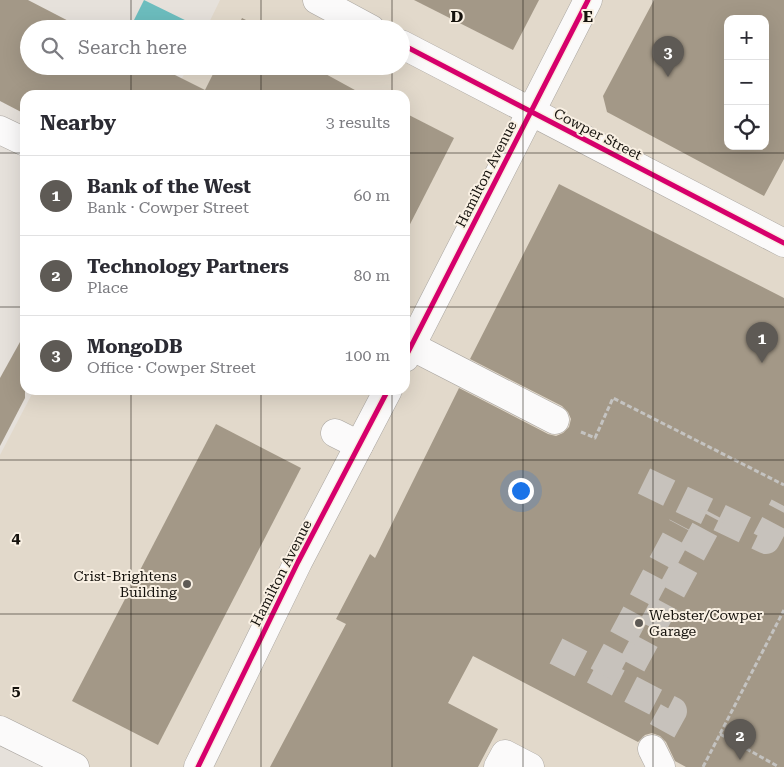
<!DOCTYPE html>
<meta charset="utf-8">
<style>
:root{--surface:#fff;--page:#f2f2f3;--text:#2b2b33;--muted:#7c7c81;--line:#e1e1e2;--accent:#5e5a55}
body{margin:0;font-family:"Roboto Serif",serif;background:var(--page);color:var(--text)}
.controls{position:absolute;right:15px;top:15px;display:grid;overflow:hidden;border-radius:10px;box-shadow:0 5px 20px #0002}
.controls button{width:45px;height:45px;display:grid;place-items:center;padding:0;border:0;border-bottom:1px solid var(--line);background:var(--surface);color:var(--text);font:25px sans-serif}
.you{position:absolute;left:520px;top:490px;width:18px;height:18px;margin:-12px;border:4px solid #fff;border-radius:50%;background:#1a73e8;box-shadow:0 0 0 8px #1a73e833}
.badge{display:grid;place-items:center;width:32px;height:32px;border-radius:50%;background:var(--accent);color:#fff;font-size:16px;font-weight:700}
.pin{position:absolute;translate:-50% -41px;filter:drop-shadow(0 1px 2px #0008)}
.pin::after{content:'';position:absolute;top:26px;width:18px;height:15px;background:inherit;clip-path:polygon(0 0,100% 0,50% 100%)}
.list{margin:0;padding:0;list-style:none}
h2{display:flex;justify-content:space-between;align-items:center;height:65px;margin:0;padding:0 20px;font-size:21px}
h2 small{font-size:16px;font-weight:400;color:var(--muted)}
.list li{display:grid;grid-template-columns:32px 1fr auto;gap:15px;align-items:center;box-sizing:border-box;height:80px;padding:0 20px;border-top:1px solid var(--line)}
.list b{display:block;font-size:19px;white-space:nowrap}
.list p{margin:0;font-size:16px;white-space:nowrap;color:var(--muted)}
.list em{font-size:16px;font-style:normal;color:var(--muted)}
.icon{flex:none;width:28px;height:28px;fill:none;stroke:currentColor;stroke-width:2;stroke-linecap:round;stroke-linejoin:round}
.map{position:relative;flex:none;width:784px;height:767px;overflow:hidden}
.search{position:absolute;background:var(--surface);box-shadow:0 5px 20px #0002;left:20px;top:20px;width:390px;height:55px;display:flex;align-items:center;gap:12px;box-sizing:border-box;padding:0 18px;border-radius:28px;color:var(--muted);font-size:19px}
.panel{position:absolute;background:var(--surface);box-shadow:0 5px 20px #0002;left:20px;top:90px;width:390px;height:305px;border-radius:15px}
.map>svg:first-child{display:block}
</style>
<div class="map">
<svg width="784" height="767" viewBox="0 0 784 767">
<rect width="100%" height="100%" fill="#e6e1db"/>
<!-- built -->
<path fill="#e2d9cb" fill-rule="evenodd" d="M220 0H784V767H87L0 722V455L34 390H405V95H174L188 66H401V29H206ZM728 19H765V146H728Z"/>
<!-- water -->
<polygon fill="#6cbdbe" points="144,0 193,24 191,29 142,29 132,24"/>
<!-- building -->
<g fill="#a39887" fill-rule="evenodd">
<polygon points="0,0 28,0 84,29 29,29 29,66 157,66 205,90 217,66 325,66 322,72 364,95 25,95 25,114 0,101"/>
<polygon points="414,0 539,0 513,50"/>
<path d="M654 0H784V159L764 196 607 112 603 96ZM728 19H765V146H728Z"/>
<polygon points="242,18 264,29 237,29"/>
<polygon points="405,113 454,138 405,234"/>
<polygon points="559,184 784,298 784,767 686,767 675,761 666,742 660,736 652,733 645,735 638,742 473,656 448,703 498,729 478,767 270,767 346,624 336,619 370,554 375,558 459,388 548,434 556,436 563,433 569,427 571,419 568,412 562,406 470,359"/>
<polygon points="25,333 25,398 0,446 0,378"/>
<polygon points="216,424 301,468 158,745 72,701"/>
</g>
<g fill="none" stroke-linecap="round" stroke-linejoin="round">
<!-- minor-tunnel -->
<g stroke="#c7c2bc" stroke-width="28" stroke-dasharray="28 14" stroke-linecap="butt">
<polyline points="644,481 766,540 784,506"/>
<polyline points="556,651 673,711 652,749"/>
<polyline points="632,665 713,514"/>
<polyline points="603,675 682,526"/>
</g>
<!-- minor casing -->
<g stroke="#a9a5a0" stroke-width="29">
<g id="minor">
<polyline points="317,0 371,29"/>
<polyline points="401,44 784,243"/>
<polyline points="0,130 25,142"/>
<polyline points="411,346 555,420"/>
<polyline points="405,358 588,0"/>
<polyline points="335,433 359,445"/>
<polyline points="0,730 75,767"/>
<polyline points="652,749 661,767"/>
<polyline points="198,767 298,562 388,390"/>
<polyline points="498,767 505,754 530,767"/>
</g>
</g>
<!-- path -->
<g stroke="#c4c3c1" stroke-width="3" stroke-dasharray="5 2.5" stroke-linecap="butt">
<polyline points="581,432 595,438 613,398 784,485"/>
<polyline points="720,734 779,767"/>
<polyline points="703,767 784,610"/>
</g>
<!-- minor -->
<use href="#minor" stroke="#fbfafa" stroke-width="28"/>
<!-- cycleway casing -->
<g stroke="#f9f0e3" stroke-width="8">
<g id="cycleway">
<polyline points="401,44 784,243"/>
<polyline points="405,358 588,0"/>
<polyline points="198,767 298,562 388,390"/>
</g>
</g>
<!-- cycleway -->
<use href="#cycleway" stroke="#d6006c" stroke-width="5"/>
</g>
<!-- grid -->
<path fill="none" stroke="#15120d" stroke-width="1" stroke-opacity="0.55" d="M131 0V29M261 0V29M392 0V29M523 0V767M653 0V767M131 66V95M261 66V95M392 66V95M0 153H25M405 153H784M0 307H25M405 307H784M131 390V767M261 390V767M392 390V767M0 460H784M0 614H784"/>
<!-- markers -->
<g fill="#5e5a55" stroke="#f9f0e3" stroke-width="2">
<circle cx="187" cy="584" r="5"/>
<circle cx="639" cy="623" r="5"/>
</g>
<g text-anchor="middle" stroke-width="4" stroke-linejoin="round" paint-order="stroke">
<!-- street labels -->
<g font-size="14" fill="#15120d" stroke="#f9f0e3">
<text transform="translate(598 134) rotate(27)" y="5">Cowper Street</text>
<text transform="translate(486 174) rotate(-63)" y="5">Hamilton Avenue</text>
<text transform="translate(281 573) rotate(-63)" y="5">Hamilton Avenue</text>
</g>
<!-- poi labels -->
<g font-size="14" fill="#15120d" stroke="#f9f0e3" text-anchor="end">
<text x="177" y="581">Crist-Brightens<tspan x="177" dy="16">Building</tspan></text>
<text x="649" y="620" text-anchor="start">Webster/Cowper<tspan x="649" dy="16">Garage</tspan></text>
</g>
</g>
<g font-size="16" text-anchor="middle" font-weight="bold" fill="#15120d" stroke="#f9f0e3" stroke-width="4" stroke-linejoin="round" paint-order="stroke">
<text x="457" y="22">D</text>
<text x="588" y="22">E</text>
<text x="16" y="543">4</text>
<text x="16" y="696">5</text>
</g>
</svg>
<div class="controls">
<button>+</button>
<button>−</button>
<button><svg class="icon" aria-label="locate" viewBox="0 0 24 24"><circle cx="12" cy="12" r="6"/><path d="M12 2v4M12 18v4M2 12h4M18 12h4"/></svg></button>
</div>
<div class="you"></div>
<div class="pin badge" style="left:762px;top:363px">1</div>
<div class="pin badge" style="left:740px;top:760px">2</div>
<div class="pin badge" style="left:668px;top:77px">3</div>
<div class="search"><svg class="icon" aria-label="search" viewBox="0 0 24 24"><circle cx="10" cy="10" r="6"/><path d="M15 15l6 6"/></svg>Search here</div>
<section class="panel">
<h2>Nearby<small>3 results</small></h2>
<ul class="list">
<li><span class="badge">1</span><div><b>Bank of the West</b><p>Bank · Cowper Street</p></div><em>60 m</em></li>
<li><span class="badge">2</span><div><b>Technology Partners</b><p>Place</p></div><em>80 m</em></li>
<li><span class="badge">3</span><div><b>MongoDB</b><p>Office · Cowper Street</p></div><em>100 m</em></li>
</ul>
</section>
</div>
